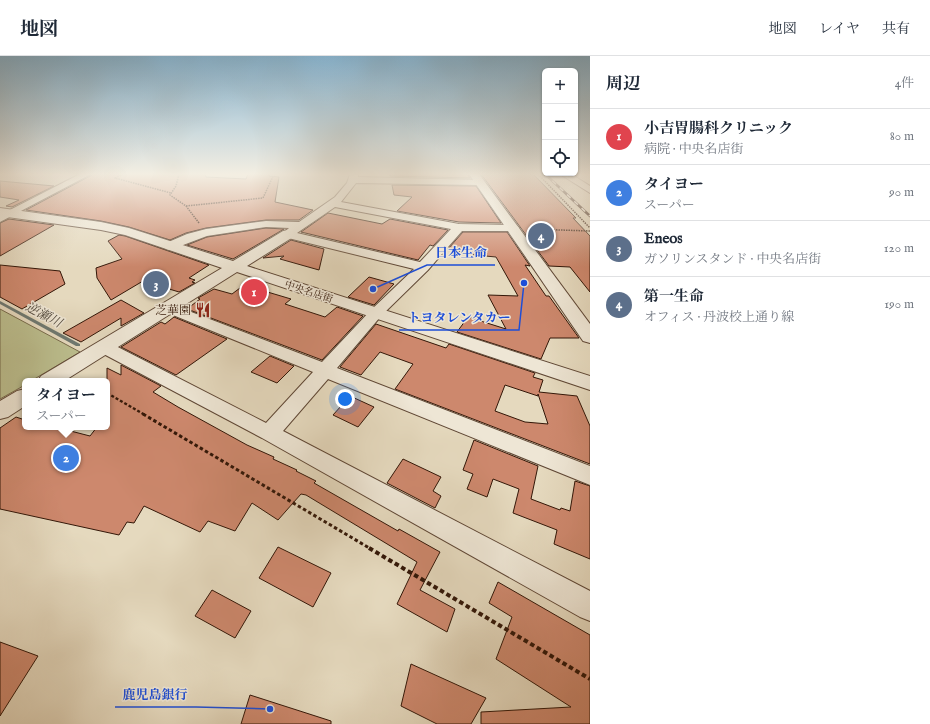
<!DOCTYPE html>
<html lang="ja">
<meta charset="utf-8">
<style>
:root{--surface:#fff;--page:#f2f2f3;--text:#1f2937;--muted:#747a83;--line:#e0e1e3;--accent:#8f2418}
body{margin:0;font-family:"IM FELL English","Noto Serif JP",serif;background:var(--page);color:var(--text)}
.controls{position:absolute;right:12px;top:12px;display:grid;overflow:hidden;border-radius:6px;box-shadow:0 1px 3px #0004}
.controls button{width:36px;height:36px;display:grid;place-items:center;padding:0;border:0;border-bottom:1px solid var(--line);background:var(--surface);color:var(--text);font:20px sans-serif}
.you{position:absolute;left:345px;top:343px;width:14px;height:14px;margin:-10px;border:3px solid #fff;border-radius:50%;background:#1a73e8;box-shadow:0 0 0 6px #1a73e833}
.badge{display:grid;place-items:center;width:26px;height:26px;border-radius:50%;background:var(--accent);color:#fff;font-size:13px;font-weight:700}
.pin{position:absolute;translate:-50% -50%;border:2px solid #fff;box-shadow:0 1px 4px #0006}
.popup{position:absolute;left:22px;top:322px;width:88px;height:52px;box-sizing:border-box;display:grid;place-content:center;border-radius:6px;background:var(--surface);filter:drop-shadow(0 1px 3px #0005);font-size:13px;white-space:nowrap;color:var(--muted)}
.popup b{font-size:15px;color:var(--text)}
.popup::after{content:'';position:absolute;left:50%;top:100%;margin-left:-8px;border:8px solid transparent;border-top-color:var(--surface)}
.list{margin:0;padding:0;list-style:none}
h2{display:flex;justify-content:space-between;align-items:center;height:52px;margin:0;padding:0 16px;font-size:17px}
h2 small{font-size:13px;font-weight:400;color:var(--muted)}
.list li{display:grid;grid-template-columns:26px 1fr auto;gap:12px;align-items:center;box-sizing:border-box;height:56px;padding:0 16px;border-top:1px solid var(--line)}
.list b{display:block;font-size:15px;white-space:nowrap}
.list p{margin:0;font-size:13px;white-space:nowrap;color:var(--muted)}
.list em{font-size:13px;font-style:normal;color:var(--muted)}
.icon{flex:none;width:22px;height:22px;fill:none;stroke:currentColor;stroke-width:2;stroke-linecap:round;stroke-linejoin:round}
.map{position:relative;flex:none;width:590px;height:668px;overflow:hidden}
header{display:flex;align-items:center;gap:24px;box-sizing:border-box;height:56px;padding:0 20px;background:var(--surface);border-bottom:1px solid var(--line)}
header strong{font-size:19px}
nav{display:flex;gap:22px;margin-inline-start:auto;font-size:14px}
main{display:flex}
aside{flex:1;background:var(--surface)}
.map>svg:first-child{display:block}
</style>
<header>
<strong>地図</strong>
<nav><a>地図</a><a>レイヤ</a><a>共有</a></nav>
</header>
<main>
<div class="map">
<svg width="590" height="668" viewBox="0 0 590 668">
<rect width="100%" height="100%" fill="#e5d9be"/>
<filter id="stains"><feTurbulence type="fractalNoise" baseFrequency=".005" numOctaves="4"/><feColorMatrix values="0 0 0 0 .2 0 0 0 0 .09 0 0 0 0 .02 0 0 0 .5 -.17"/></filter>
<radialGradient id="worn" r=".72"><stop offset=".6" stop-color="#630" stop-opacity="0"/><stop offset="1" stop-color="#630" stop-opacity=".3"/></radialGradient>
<!-- green -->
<polygon fill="#bbbd8d" stroke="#776a4a" points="0,253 80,296 31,325 25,325 25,329 0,343"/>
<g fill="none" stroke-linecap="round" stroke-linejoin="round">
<!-- stream -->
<g fill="#6e7870" fill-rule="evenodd">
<polygon points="32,137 64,137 65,138 64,139 31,139 31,138"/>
<polygon points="0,245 80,288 80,290 76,290 0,248"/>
</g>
</g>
<!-- building -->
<g fill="#cd886d" stroke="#331708" fill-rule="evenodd">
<polygon points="92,118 205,118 206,121 246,123 248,118 270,118 269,120 279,121 275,146 313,154 299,164 266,164 206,172 186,177 170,184 129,171 101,165 26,154 92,119"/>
<polygon points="390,118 468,118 470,122 390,120"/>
<polygon points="481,118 533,118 576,162 573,162 590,180 590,236 570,211 549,210"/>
<polygon points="0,125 54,130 12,151 6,150 19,144 0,141"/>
<polygon points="392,129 476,130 501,167 459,166 397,155 412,141 394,139"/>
<polygon points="328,157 382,168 390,163 448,174 433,190 430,189 418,204 301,176"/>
<polygon points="9,163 54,169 0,200 0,167"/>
<polygon points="266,172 284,173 233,203 187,189 207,181"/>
<polygon points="463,176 507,176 530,210 525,209 546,240 549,240 579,282 550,282 541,303 457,276 468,261 506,273 488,239 518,240 496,201 475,199 448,193"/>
<polygon points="119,179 125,180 209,209 189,222 195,224 192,226 195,227 179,236 143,225 111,244 97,222 96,212 122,203 108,185"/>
<polygon points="291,184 324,193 319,214 280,203 284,200 263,202"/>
<polygon points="0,209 60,215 65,228 22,253 0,241"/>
<polygon points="369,221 394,228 374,249 348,241"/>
<polygon points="244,229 291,243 285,248 325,261 337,251 363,260 322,304 187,253 200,243 198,242 214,233 232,238"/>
<polygon points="121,244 144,257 121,270 121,262 81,286 63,277"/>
<polygon points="174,261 227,283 176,319 121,291 161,266 165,268"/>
<path d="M376 268 446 292 449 288 535 317 533 321 543 324 539 336 577 340 590 370V408L395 333 413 308 380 296 361 319 340 311ZM505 329 538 340V338L548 368 525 366 495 355Z"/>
<polygon points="270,300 294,310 277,327 251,316"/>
<polygon points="121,309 161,330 153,336 178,351 247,389 274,401 273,403 297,414 296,415 316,425 314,427 398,475 399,473 440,496 420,534 455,553 447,576 397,548 417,506 306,439 301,438 278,464 252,447 235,475 208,465 200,476 144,450 134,467 127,466 119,479 0,453 0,372 16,361 25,364 25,371 55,371 90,380 97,371 107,371 107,312 121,319"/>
<polygon points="350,340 374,351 358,371 333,359"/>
<polygon points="474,384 538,410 531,443 560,454 561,452 570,455 575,425 590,430 590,503 554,488 557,474 513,457 519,433 493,423 487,441 467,433 473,418 463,414"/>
<polygon points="403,403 441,421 433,435 441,440 435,452 387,427"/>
<polygon points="278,491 331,517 313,551 259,522"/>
<polygon points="498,526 590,579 590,668 481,668 481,656 571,651 496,603 512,561 489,547"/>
<polygon points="212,534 251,555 235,582 195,560"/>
<polygon points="0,586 38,600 0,660"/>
<polygon points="411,608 486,642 471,668 437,668 401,650"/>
<polygon points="250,639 331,665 331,668 241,668"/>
</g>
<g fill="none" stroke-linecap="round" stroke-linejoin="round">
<!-- minor casing -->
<g stroke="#604836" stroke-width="2">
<g id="minor">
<polygon points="80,118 91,118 0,166 0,159"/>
<path d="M350 118H358V121L482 124 484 126 479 129 356 127 341 146 459 168 513 169 517 170 519 172 517 174 513 175H462L428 214 381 260 337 312 590 410V429L328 323 283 375 590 535V565L580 561 262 382 98 295 95 291 98 287 104 286 110 287 266 367 313 316 163 255 160 252 163 249 168 247 173 249 322 306 371 254 414 213 284 181 282 178 289 172 266 171 207 180 170 194 166 193 164 190 166 187 187 178 206 173 266 165 299 166 335 141 347 127ZM335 151 451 173 420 206 297 177Z"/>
<polygon points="562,118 571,118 590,130 590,137 563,120"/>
</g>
</g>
<!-- tertiary casing -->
<g stroke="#604836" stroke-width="2">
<g id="tertiary">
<polygon points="469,118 479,118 590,268 590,287 583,285"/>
<polygon points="0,152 101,166 129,172 233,205 283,175 288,174 293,175 295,178 293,181 247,210 590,320 590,334 237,216 64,325 38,325 41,320 222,212 125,179 101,174 0,160"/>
<polygon points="25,333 25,350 8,361 0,363 0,345 17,335"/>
</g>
</g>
<!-- path-far3 -->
<g stroke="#331708" stroke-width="1.5" stroke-dasharray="1.5 1" stroke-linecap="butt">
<polyline points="123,118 115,122 171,137"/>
<polyline points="179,118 176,130 170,139 186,150 199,167"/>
<polyline points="538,118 590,172"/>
<polyline points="186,150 263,142 274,118"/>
<polyline points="531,173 590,175"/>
</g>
<!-- path-far2 -->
<polyline stroke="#331708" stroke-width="2.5" stroke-dasharray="3 2" stroke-linecap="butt" points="107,337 145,359"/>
<!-- path-far1 -->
<polyline stroke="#331708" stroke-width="3" stroke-dasharray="3.5 2.5" stroke-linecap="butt" points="143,358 371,493"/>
<!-- path -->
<polyline stroke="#331708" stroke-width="4" stroke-dasharray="4.5 3" stroke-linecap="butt" points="369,492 590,623"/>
<!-- minor -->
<use href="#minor" fill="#eee6d5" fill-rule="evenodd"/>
<!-- tertiary -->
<use href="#tertiary" fill="#eee6d5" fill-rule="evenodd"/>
<!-- rail casing -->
<g stroke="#331708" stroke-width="2.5">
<polyline id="rail" points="545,118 590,160"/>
</g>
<!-- rail -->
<use href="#rail" stroke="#eee6d5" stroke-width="1.5" stroke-dasharray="5" stroke-linecap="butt"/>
</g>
<!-- sky -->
<linearGradient id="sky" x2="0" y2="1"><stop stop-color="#87b6d4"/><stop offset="0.56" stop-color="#f3eee2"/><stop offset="1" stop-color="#f3eee2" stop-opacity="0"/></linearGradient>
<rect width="590" height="211" fill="url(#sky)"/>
<!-- icons -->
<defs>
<g id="restaurant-bare" transform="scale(1.2)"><path d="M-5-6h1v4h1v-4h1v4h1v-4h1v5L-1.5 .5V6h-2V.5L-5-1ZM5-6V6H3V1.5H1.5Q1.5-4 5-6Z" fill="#8f2418" stroke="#eee6d5" stroke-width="2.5" paint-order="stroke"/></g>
</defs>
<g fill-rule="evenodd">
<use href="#restaurant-bare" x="203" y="254"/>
</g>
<g text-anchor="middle" stroke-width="3" stroke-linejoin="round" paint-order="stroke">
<!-- far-street labels -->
<g font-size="10" fill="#331708" stroke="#eee6d5">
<text transform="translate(309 235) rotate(18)" y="4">中央名店街</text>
</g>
<!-- poi labels -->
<g font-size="12" fill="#331708" stroke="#eee6d5" text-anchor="end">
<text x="191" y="258">芝華園</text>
</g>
<!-- water labels -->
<g font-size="13" font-style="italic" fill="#51483c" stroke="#eee6d5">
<text transform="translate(44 258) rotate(28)" y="5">逆瀬川</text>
</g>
</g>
<!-- callouts -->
<path fill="none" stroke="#1d4ed8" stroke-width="1.5" d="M373 233L427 209H495M524 227L519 274H399M270 653L196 651H115"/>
<g fill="#1d4ed8" stroke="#eee6d5" stroke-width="1.5">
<circle cx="373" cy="233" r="4"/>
<circle cx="524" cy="227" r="4"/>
<circle cx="270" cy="653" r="4"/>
</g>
<g font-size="13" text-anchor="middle" font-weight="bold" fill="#1d4ed8" stroke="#eee6d5" stroke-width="3" stroke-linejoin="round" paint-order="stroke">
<text x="461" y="201">日本生命</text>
<text x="459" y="266">トヨタレンタカー</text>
<text x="155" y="643">鹿児島銀行</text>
</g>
<rect width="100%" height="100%" filter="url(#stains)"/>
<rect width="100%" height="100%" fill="url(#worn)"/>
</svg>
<div class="controls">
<button>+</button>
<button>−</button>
<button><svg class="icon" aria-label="locate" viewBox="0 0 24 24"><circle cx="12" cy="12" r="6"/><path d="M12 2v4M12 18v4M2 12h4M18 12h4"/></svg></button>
</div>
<div class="you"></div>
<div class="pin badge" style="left:254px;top:236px;background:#e0444e">1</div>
<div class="pin badge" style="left:66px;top:402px;background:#3f7fe0">2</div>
<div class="popup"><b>タイヨー</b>スーパー</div>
<div class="pin badge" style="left:156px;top:228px;background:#5c6f8a">3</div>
<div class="pin badge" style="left:541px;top:180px;background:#5c6f8a">4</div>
</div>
<aside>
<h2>周辺<small>4件</small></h2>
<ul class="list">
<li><span class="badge" style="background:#e0444e">1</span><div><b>小吉胃腸科クリニック</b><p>病院 · 中央名店街</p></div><em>80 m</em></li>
<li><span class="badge" style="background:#3f7fe0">2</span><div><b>タイヨー</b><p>スーパー</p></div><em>90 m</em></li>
<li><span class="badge" style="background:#5c6f8a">3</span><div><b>Eneos</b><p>ガソリンスタンド · 中央名店街</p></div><em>120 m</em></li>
<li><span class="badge" style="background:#5c6f8a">4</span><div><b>第一生命</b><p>オフィス · 丹波校上通り線</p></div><em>190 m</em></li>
</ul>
</aside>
</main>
